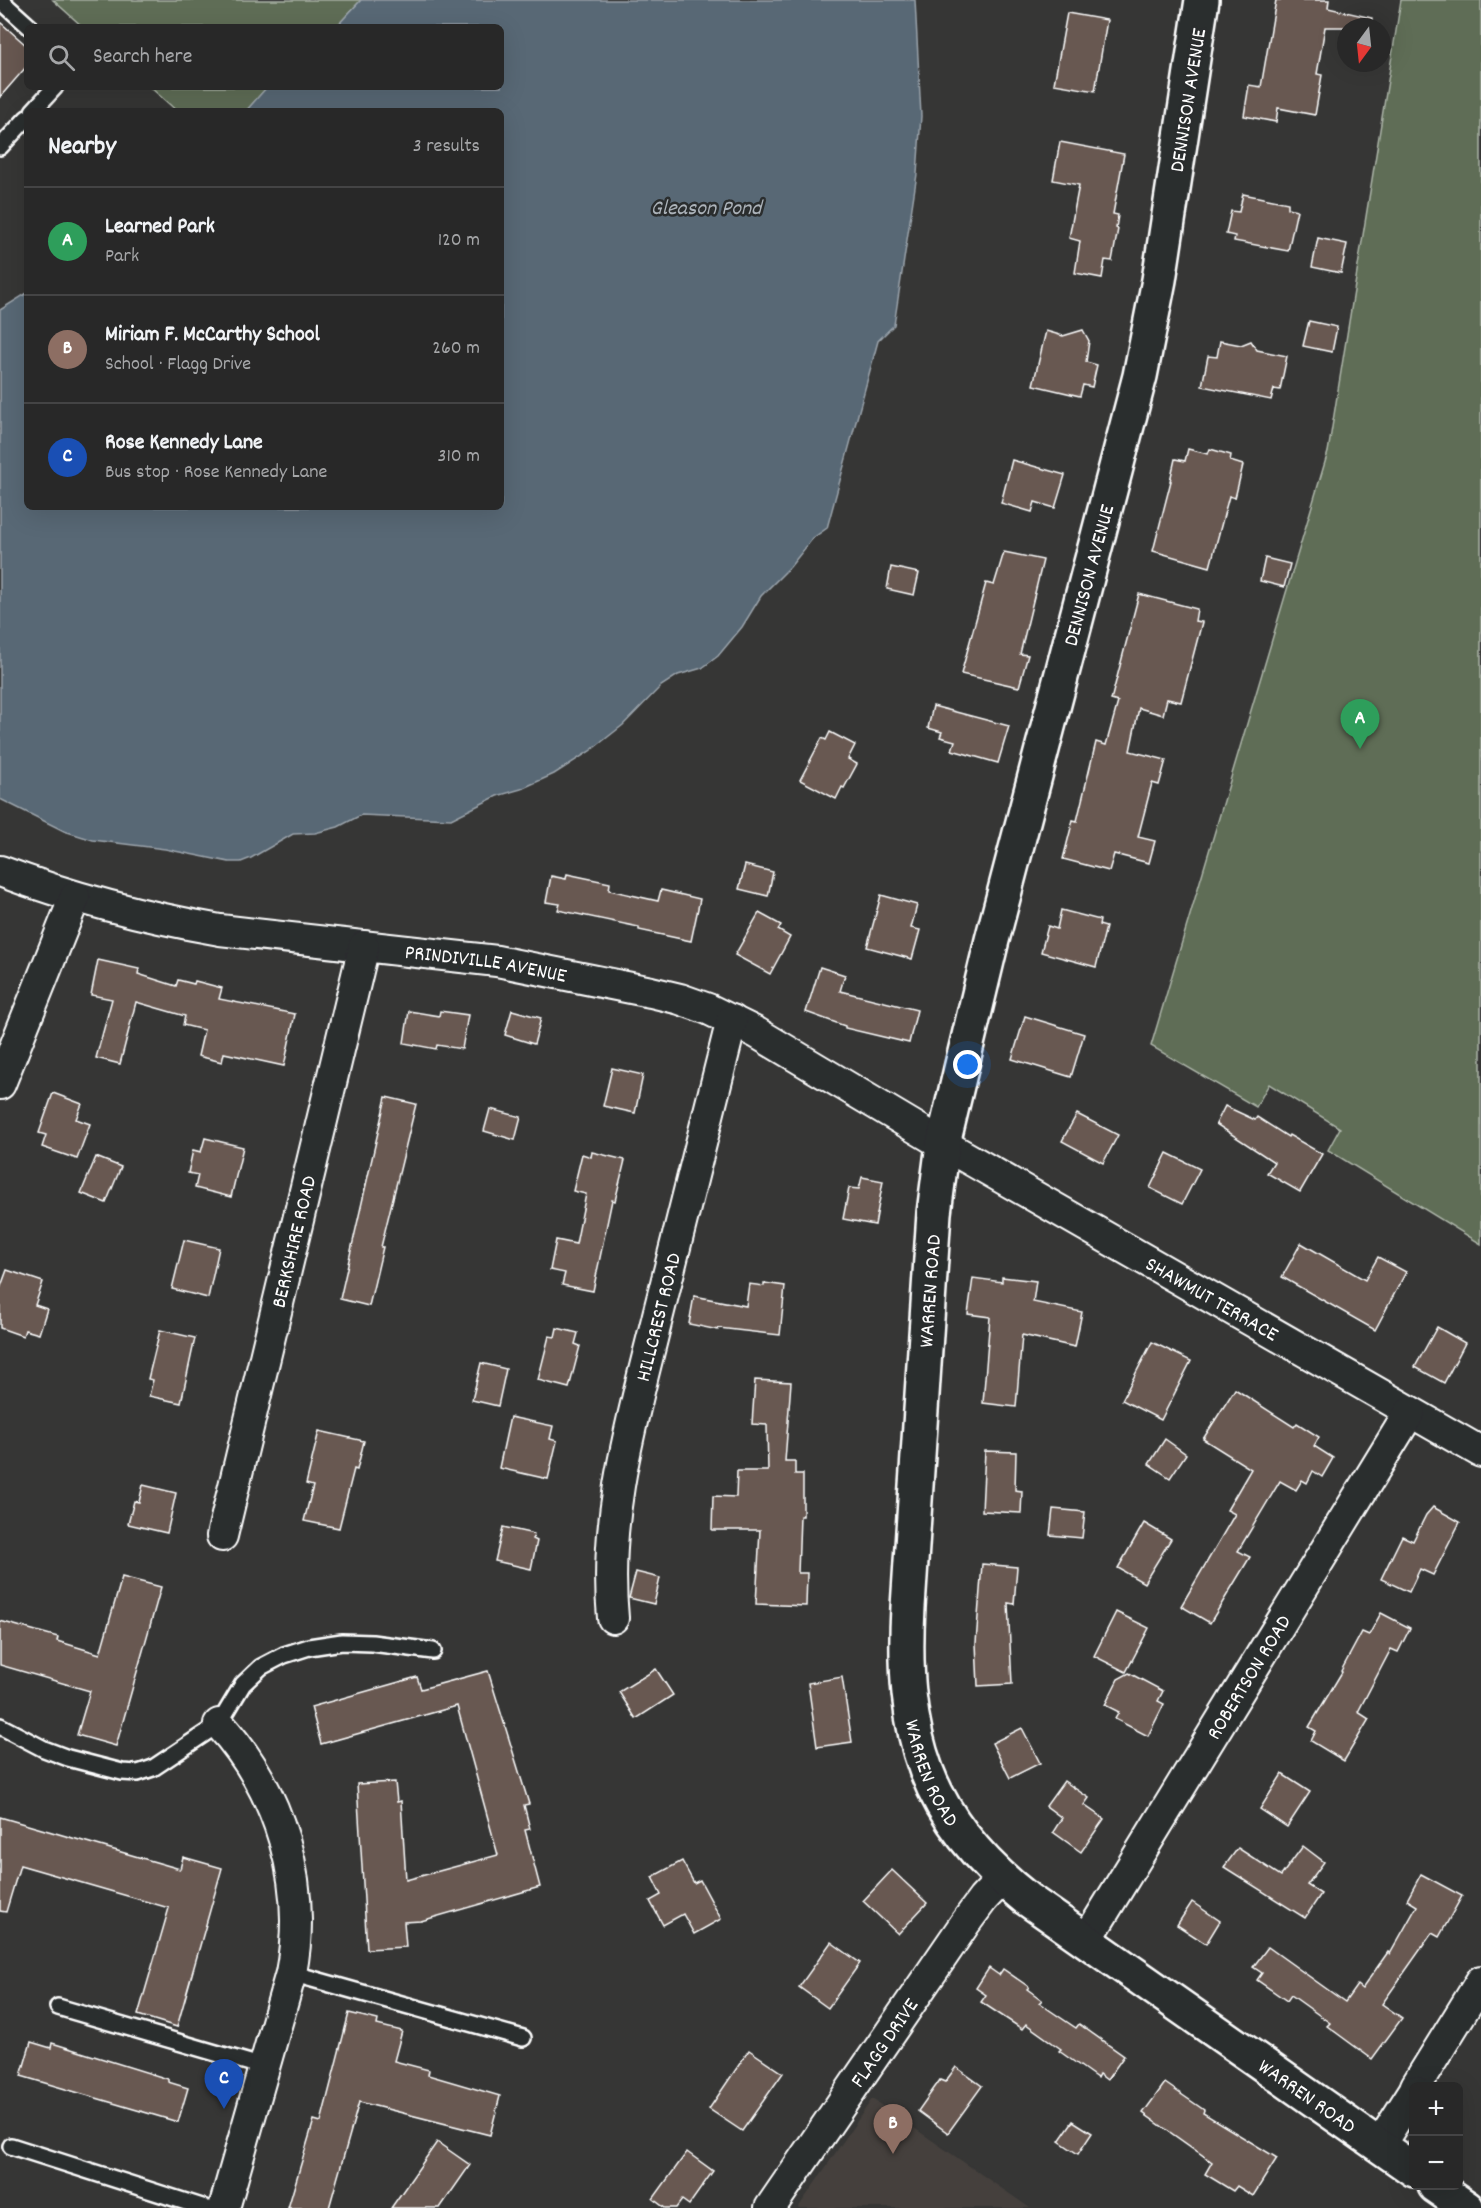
<!DOCTYPE html>
<meta charset="utf-8">
<style>
:root{--surface:#282828;--page:#343434;--text:#f1f3f6;--muted:#a5a6a8;--line:#444445;--accent:#ea580c}
body{margin:0;font-family:Dekko,sans-serif;background:var(--page);color:var(--text)}
.controls{position:absolute;right:18px;bottom:18px;display:grid;overflow:hidden;border-radius:9px;box-shadow:0 6px 24px #0002}
.controls button{width:54px;height:54px;display:grid;place-items:center;padding:0;border:0;border-bottom:2px solid var(--line);background:var(--surface);color:var(--text);font:30px sans-serif}
.compass{position:absolute;left:1337px;top:18px;width:54px;height:54px;border-radius:50%;background:var(--surface);box-shadow:0 6px 24px #0002;rotate:195deg}
.you{position:absolute;left:968px;top:1065px;width:21px;height:21px;margin:-15px;border:4px solid #fff;border-radius:50%;background:#1a73e8;box-shadow:0 0 0 9px #1a73e833}
.badge{display:grid;place-items:center;width:39px;height:39px;border-radius:50%;background:var(--accent);color:#fff;font-size:20px;font-weight:700}
.pin{position:absolute;translate:-50% -50px;filter:drop-shadow(0 2px 3px #0008)}
.pin::after{content:'';position:absolute;top:32px;width:21px;height:18px;background:inherit;clip-path:polygon(0 0,100% 0,50% 100%)}
.list{margin:0;padding:0;list-style:none}
h2{display:flex;justify-content:space-between;align-items:center;height:78px;margin:0;padding:0 24px;font-size:26px}
h2 small{font-size:20px;font-weight:400;color:var(--muted)}
.list li{display:grid;grid-template-columns:39px 1fr auto;gap:18px;align-items:center;box-sizing:border-box;height:108px;padding:0 24px;border-top:2px solid var(--line)}
.list b{display:block;font-size:22px;white-space:nowrap}
.list p{margin:0;font-size:20px;white-space:nowrap;color:var(--muted)}
.list em{font-size:20px;font-style:normal;color:var(--muted)}
.icon{flex:none;width:33px;height:33px;fill:none;stroke:currentColor;stroke-width:2;stroke-linecap:round;stroke-linejoin:round}
.map{position:relative;flex:none;width:1481px;height:2208px;overflow:hidden}
.search{position:absolute;background:var(--surface);box-shadow:0 6px 24px #0002;left:24px;top:24px;width:480px;height:66px;display:flex;align-items:center;gap:15px;box-sizing:border-box;padding:0 21px;border-radius:9px;color:var(--muted);font-size:22px}
.panel{position:absolute;background:var(--surface);box-shadow:0 6px 24px #0002;left:24px;top:108px;width:480px;height:402px;border-radius:9px}
.map>svg:first-child{display:block}
</style>
<div class="map">
<svg width="1481" height="2208" viewBox="0 0 1481 2208">
<rect width="100%" height="100%" fill="#363635"/>
<filter id="ink" filterUnits="userSpaceOnUse"><feTurbulence type="fractalNoise" baseFrequency=".0167" numOctaves="2"/><feDisplacementMap in="SourceGraphic" scale="12" xChannelSelector="R" yChannelSelector="G"/><feConvolveMatrix kernelMatrix="1 2 1 2 8 2 1 2 1" color-interpolation-filters="sRGB"/></filter>
<g filter="url(#ink)">
<!-- built -->
<polygon fill="#45403d" points="872,2099 1030,2208 798,2208"/>
<!-- green -->
<g fill="#5e6d56" stroke="#aeb6aa" stroke-width="1.5">
<polygon points="53,0 361,0 336,27 83,27"/>
<polygon points="1401,0 1481,0 1481,1244 1328,1150 1340,1128 1269,1084 1256,1107 1151,1046 1328,452"/>
<polygon points="150,87 267,87 246,111 177,111"/>
</g>
<!-- water -->
<polygon fill="#586774" stroke="#9ba4ac" stroke-width="1.5" points="361,0 915,0 921,116 917,174 894,325 878,341 827,528 813,538 790,567 761,596 742,627 718,656 702,668 678,675 661,686 623,725 590,751 554,774 521,789 497,796 451,819 361,815 338,827 315,833 293,834 251,858 241,862 229,862 165,849 93,840 64,831 0,799 0,310 27,293 27,507 501,507 501,111 246,111 267,87 501,87 501,27 336,27"/>
<!-- building -->
<g fill="#685851" stroke="#fff" stroke-width="1.5">
<polygon points="1276,0 1329,0 1328,8 1372,18 1371,27 1325,27 1317,74 1322,75 1315,115 1278,108 1276,122 1244,116 1249,85 1261,87"/>
<polygon points="1067,13 1107,20 1095,91 1054,84"/>
<polygon points="0,22 27,46 27,66 0,97"/>
<polygon points="1060,142 1124,154 1113,214 1118,215 1116,228 1118,229 1112,261 1105,260 1102,278 1075,273 1080,241 1069,238 1079,185 1053,180"/>
<polygon points="1243,194 1288,203 1288,208 1297,210 1288,251 1234,241 1235,236 1226,234 1231,211 1239,212"/>
<polygon points="1318,238 1347,244 1341,273 1312,267"/>
<polygon points="1309,321 1337,327 1332,352 1303,346"/>
<polygon points="1083,330 1089,341 1086,362 1097,365 1092,387 1083,385 1080,396 1033,385 1046,331 1063,336"/>
<polygon points="1220,341 1241,345 1251,341 1257,350 1287,356 1280,390 1274,389 1271,400 1202,386 1208,356 1217,357"/>
<polygon points="1188,449 1208,454 1210,449 1231,455 1230,461 1243,465 1235,498 1229,496 1210,567 1153,551 1171,481 1170,481 1175,459 1185,461"/>
<polygon points="1012,460 1065,475 1055,508 1035,502 1032,512 1001,503"/>
<polygon points="1004,552 1043,560 1020,654 1028,655 1019,687 961,674 986,583 994,585"/>
<polygon points="1265,558 1290,564 1284,587 1260,581"/>
<polygon points="891,567 919,573 914,595 887,589"/>
<polygon points="1139,594 1197,609 1195,621 1202,622 1181,702 1167,699 1163,715 1139,708 1130,751 1166,760 1159,785 1152,783 1138,837 1155,841 1149,863 1114,854 1109,871 1063,859 1073,820 1077,821 1096,742 1106,745 1118,702 1111,700"/>
<polygon points="933,706 1009,726 998,763 952,750 955,741 940,737 942,732 928,728"/>
<polygon points="830,732 855,745 848,759 857,764 844,788 842,787 836,799 800,780 822,738 826,740"/>
<polygon points="745,865 773,872 768,896 739,889"/>
<polygon points="567,874 610,883 609,890 658,901 661,890 700,899 691,941 639,930 639,927 558,910 560,904 546,902 551,876 566,879"/>
<polygon points="881,895 917,905 911,928 920,930 912,959 867,947"/>
<polygon points="1061,910 1100,920 1099,925 1106,927 1096,967 1041,952 1048,926 1057,929"/>
<polygon points="759,913 781,925 778,930 790,937 770,974 735,955"/>
<polygon points="98,960 139,969 138,974 176,986 178,980 194,984 195,981 222,988 219,999 295,1014 284,1066 224,1053 222,1062 198,1056 204,1030 183,1025 185,1016 136,1002 120,1064 96,1058 112,999 91,995"/>
<polygon points="820,967 845,975 840,991 917,1010 909,1043 845,1028 845,1026 806,1012"/>
<polygon points="512,1010 541,1018 534,1044 505,1035"/>
<polygon points="409,1011 439,1016 440,1011 468,1015 462,1049 437,1045 436,1049 404,1043"/>
<polygon points="1025,1016 1084,1034 1071,1077 1012,1059"/>
<polygon points="612,1068 643,1075 635,1113 603,1106"/>
<polygon points="53,1093 82,1104 76,1119 90,1124 77,1159 42,1147 46,1135 39,1133"/>
<polygon points="386,1097 416,1104 381,1247 383,1247 369,1306 340,1299"/>
<polygon points="1225,1106 1255,1120 1257,1117 1288,1137 1289,1135 1322,1154 1300,1192 1267,1173 1274,1162 1216,1124"/>
<polygon points="490,1109 521,1117 515,1140 484,1131"/>
<polygon points="1077,1114 1118,1135 1103,1163 1062,1141"/>
<polygon points="205,1138 243,1147 231,1197 195,1188 198,1175 188,1173 193,1150 201,1152"/>
<polygon points="592,1152 625,1160 615,1201 612,1200 593,1291 562,1285 565,1273 550,1270 556,1240 576,1244 586,1194 573,1191 582,1154 591,1157"/>
<polygon points="1167,1153 1200,1169 1182,1204 1150,1188"/>
<polygon points="96,1157 121,1167 106,1203 81,1193"/>
<polygon points="862,1177 883,1181 875,1225 843,1219 849,1188 859,1189"/>
<polygon points="184,1240 219,1248 208,1298 172,1289"/>
<polygon points="1301,1243 1365,1280 1378,1257 1406,1272 1375,1330 1282,1277"/>
<polygon points="7,1270 43,1282 35,1305 47,1309 39,1334 25,1330 23,1336 0,1328 0,1289"/>
<polygon points="1002,1277 1036,1281 1033,1302 1082,1312 1075,1347 1022,1335 1016,1407 983,1403 990,1317 968,1314 973,1278 1002,1282"/>
<polygon points="764,1283 785,1286 780,1335 719,1328 718,1330 689,1324 694,1296 746,1306 749,1284 764,1286"/>
<polygon points="1437,1327 1465,1343 1444,1383 1415,1367"/>
<polygon points="557,1328 578,1333 575,1344 580,1346 569,1388 538,1380 549,1336 555,1337"/>
<polygon points="160,1330 195,1338 181,1403 149,1396 153,1380 148,1379"/>
<polygon points="1152,1342 1191,1361 1161,1420 1122,1400"/>
<polygon points="481,1363 506,1369 498,1406 472,1400"/>
<polygon points="755,1380 791,1382 785,1461 795,1461 795,1474 803,1474 803,1516 800,1516 798,1573 807,1573 806,1606 756,1604 760,1530 712,1530 713,1496 736,1497 737,1471 768,1471 767,1425 752,1424"/>
<polygon points="1235,1389 1294,1427 1297,1423 1319,1437 1314,1446 1333,1458 1322,1477 1313,1471 1307,1483 1302,1480 1296,1490 1280,1481 1238,1551 1250,1557 1210,1623 1181,1606 1235,1514 1227,1510 1251,1469 1203,1439"/>
<polygon points="510,1417 553,1426 550,1439 557,1441 548,1479 499,1468"/>
<polygon points="319,1431 364,1441 357,1470 354,1469 339,1528 304,1521 313,1486 306,1484"/>
<polygon points="1165,1439 1186,1454 1170,1478 1149,1464"/>
<polygon points="985,1451 1016,1452 1015,1490 1022,1491 1021,1513 982,1511"/>
<polygon points="143,1485 176,1493 167,1533 128,1524 134,1501 139,1502"/>
<polygon points="1433,1507 1460,1522 1433,1575 1420,1569 1409,1592 1381,1579 1402,1536 1413,1541 1426,1515"/>
<polygon points="1053,1509 1085,1512 1082,1538 1050,1535"/>
<polygon points="1144,1523 1171,1539 1144,1583 1118,1568"/>
<polygon points="503,1527 534,1534 533,1539 537,1541 531,1569 495,1561"/>
<polygon points="982,1564 1017,1567 1014,1604 1008,1603 1012,1684 978,1686 976,1643"/>
<polygon points="636,1572 660,1578 654,1604 629,1598"/>
<polygon points="122,1577 161,1587 116,1746 77,1735 90,1691 0,1665 0,1621 58,1637 57,1641 100,1654"/>
<polygon points="1116,1612 1149,1628 1126,1672 1094,1656"/>
<polygon points="1381,1613 1410,1628 1398,1652 1391,1649 1358,1712 1369,1719 1344,1761 1311,1741 1316,1731 1309,1727 1342,1672 1341,1671 1362,1632 1369,1635"/>
<polygon points="656,1669 673,1695 636,1719 619,1692"/>
<polygon points="488,1671 529,1804 524,1805 530,1829 525,1830 540,1887 421,1921 404,1922 406,1947 367,1949 357,1784 395,1782 397,1802 401,1801 406,1880 498,1855 457,1706 321,1744 311,1707 417,1677 421,1689"/>
<polygon points="1129,1673 1163,1691 1158,1701 1164,1704 1148,1736 1115,1719 1119,1712 1105,1705 1118,1679"/>
<polygon points="842,1677 852,1742 817,1747 808,1683"/>
<polygon points="1022,1728 1040,1763 1010,1778 992,1743"/>
<polygon points="1282,1774 1310,1792 1287,1827 1260,1809"/>
<polygon points="1064,1781 1089,1798 1084,1805 1104,1819 1081,1852 1053,1832 1062,1818 1046,1806"/>
<polygon points="0,1817 180,1869 183,1857 222,1868 177,2027 138,2015 169,1908 20,1865 6,1912 0,1911"/>
<polygon points="1303,1846 1324,1862 1307,1885 1321,1894 1305,1918 1224,1867 1238,1848 1281,1876"/>
<polygon points="682,1861 694,1883 700,1880 721,1919 694,1934 683,1914 663,1925 650,1901 661,1895 652,1877"/>
<polygon points="892,1870 927,1903 898,1934 863,1901"/>
<polygon points="1421,1874 1462,1896 1439,1937 1432,1933 1382,2004 1402,2018 1372,2059 1327,2026 1330,2023 1291,1995 1287,2001 1257,1980 1262,1973 1253,1967 1268,1947 1345,2002 1357,1985 1362,1989 1388,1952 1390,1954 1417,1906 1407,1900"/>
<polygon points="1192,1902 1220,1921 1206,1944 1177,1925"/>
<polygon points="831,1942 860,1963 828,2008 799,1987"/>
<polygon points="989,1968 999,1975 1003,1969 1029,1987 1027,1989 1042,2000 1039,2003 1076,2028 1079,2024 1124,2056 1107,2080 1099,2074 1097,2078 1059,2051 1061,2049 1026,2024 1022,2029 981,2002 986,1995 976,1988"/>
<polygon points="349,2013 378,2020 377,2025 402,2031 394,2061 429,2070 428,2075 500,2096 490,2135 359,2102 329,2208 288,2208 314,2120 321,2122"/>
<polygon points="31,2042 51,2048 52,2043 168,2079 168,2082 188,2088 178,2122 21,2076"/>
<polygon points="749,2050 783,2073 742,2131 709,2109"/>
<polygon points="956,2067 982,2086 948,2133 918,2111 940,2080 945,2082"/>
<polygon points="1165,2083 1204,2110 1203,2113 1277,2158 1253,2196 1237,2186 1233,2191 1205,2174 1212,2162 1143,2113"/>
<polygon points="1073,2121 1092,2133 1078,2154 1059,2141"/>
<polygon points="437,2142 470,2165 440,2208 391,2208"/>
<polygon points="687,2152 713,2171 689,2205 682,2200 676,2208 665,2208 653,2199"/>
</g>
<g fill="none" stroke-linecap="round" stroke-linejoin="round">
<!-- lane casing -->
<g stroke="#fff" stroke-width="20">
<g id="lane">
<polyline points="0,0 30,27"/>
<polyline points="33,111 55,87"/>
<polyline points="0,147 27,118"/>
<polyline points="0,1726 44,1749 68,1758 122,1772 138,1773 153,1768 219,1724 243,1684 261,1667 284,1655 309,1647 342,1642 372,1643 433,1651"/>
<polyline points="291,1973 523,2038"/>
<polyline points="58,2007 264,2067"/>
<polyline points="11,2146 205,2208"/>
</g>
</g>
<!-- street casing -->
<g stroke="#fff" stroke-width="34">
<g id="street">
<path id="s1" d="M0 871C72 898 145 917 220 930L497 961 651 992 680 999 708 1009 757 1033 943 1144 1481 1452"/>
<polyline points="0,1084 75,897"/>
<path id="s2" d="M222 1536 364 946"/>
<path id="s3" d="M613 1618C603 1516 633 1417 657 1319 682 1219 707 1119 732 1020"/>
<path d="M219 1724C280 1791 308 1884 291 1973L224 2208"/>
<path id="s4" d="M1086 1941 1410 1412"/>
<polyline points="1416,2086 1481,1981"/>
<polyline points="1379,2146 1414,2091"/>
<path id="s5" d="M770 2208 966 1922 983 1899 1002 1879"/>
</g>
</g>
<!-- secondary casing -->
<g stroke="#fff" stroke-width="38">
<g id="secondary">
<path id="s6" d="M1202 0 1159 280 1140 376 992 940 943 1144 934 1213 908 1607C901 1734 924 1818 1027 1899L1414 2170"/>
<polyline points="1435,2186 1467,2208"/>
</g>
</g>
<!-- lane -->
<use href="#lane" stroke="#2a2d2e" stroke-width="15"/>
<!-- street -->
<use href="#street" stroke="#2a2d2e" stroke-width="30"/>
<!-- secondary -->
<use href="#secondary" stroke="#2a2d2e" stroke-width="33"/>
</g>
</g>
<g text-anchor="middle" stroke-width="5" stroke-linejoin="round" paint-order="stroke">
<!-- street labels -->
<g font-size="21" fill="#fff" stroke="#2a2d2e">
<text transform="translate(1187 100) rotate(-81)" y="7">DENNISON AVENUE</text>
<text transform="translate(1088 575) rotate(-75)" y="7">DENNISON AVENUE</text>
<text dy="7" stroke="none"><textPath href="#s1" startOffset="496">PRINDIVILLE AVENUE</textPath></text>
<text dy="7" stroke="none"><textPath href="#s2" startOffset="303">BERKSHIRE ROAD</textPath></text>
<text transform="translate(929 1291) rotate(-86)" y="7">WARREN ROAD</text>
<text dy="7" stroke="none"><textPath href="#s1" startOffset="1305">SHAWMUT TERRACE</textPath></text>
<text dy="7" stroke="none"><textPath href="#s3" startOffset="306">HILLCREST ROAD</textPath></text>
<text dy="7" stroke="none"><textPath href="#s4" startOffset="310">ROBERTSON ROAD</textPath></text>
<text dy="7" stroke="none"><textPath href="#s6" startOffset="1808">WARREN ROAD</textPath></text>
<text dy="7" stroke="none"><textPath href="#s5" startOffset="201">FLAGG DRIVE</textPath></text>
<text dy="7" stroke="none"><textPath href="#s6" startOffset="2312">WARREN ROAD</textPath></text>
</g>
<!-- water labels -->
<g font-size="22" font-style="italic" fill="#acb3ba" stroke="#2a2d2e">
<text x="706" y="214">Gleason Pond</text>
</g>
</g>
</svg>
<div class="controls">
<button>+</button>
<button>−</button>
</div>
<svg class="compass" viewBox="-18 -18 36 36"><path d="M0-13l5 13h-10z" fill="#e53935"/><path d="M0 13l5-13h-10z" fill="#a5a6a8"/></svg>
<div class="you"></div>
<div class="pin badge" style="left:1360px;top:749px;background:#2e9e5b">A</div>
<div class="pin badge" style="left:893px;top:2154px;background:#8d6e63">B</div>
<div class="pin badge" style="left:224px;top:2109px;background:#1a4fb4">C</div>
<div class="search"><svg class="icon" aria-label="search" viewBox="0 0 24 24"><circle cx="10" cy="10" r="6"/><path d="M15 15l6 6"/></svg>Search here</div>
<section class="panel">
<h2>Nearby<small>3 results</small></h2>
<ul class="list">
<li><span class="badge" style="background:#2e9e5b">A</span><div><b>Learned Park</b><p>Park</p></div><em>120 m</em></li>
<li><span class="badge" style="background:#8d6e63">B</span><div><b>Miriam F. McCarthy School</b><p>School · Flagg Drive</p></div><em>260 m</em></li>
<li><span class="badge" style="background:#1a4fb4">C</span><div><b>Rose Kennedy Lane</b><p>Bus stop · Rose Kennedy Lane</p></div><em>310 m</em></li>
</ul>
</section>
</div>
